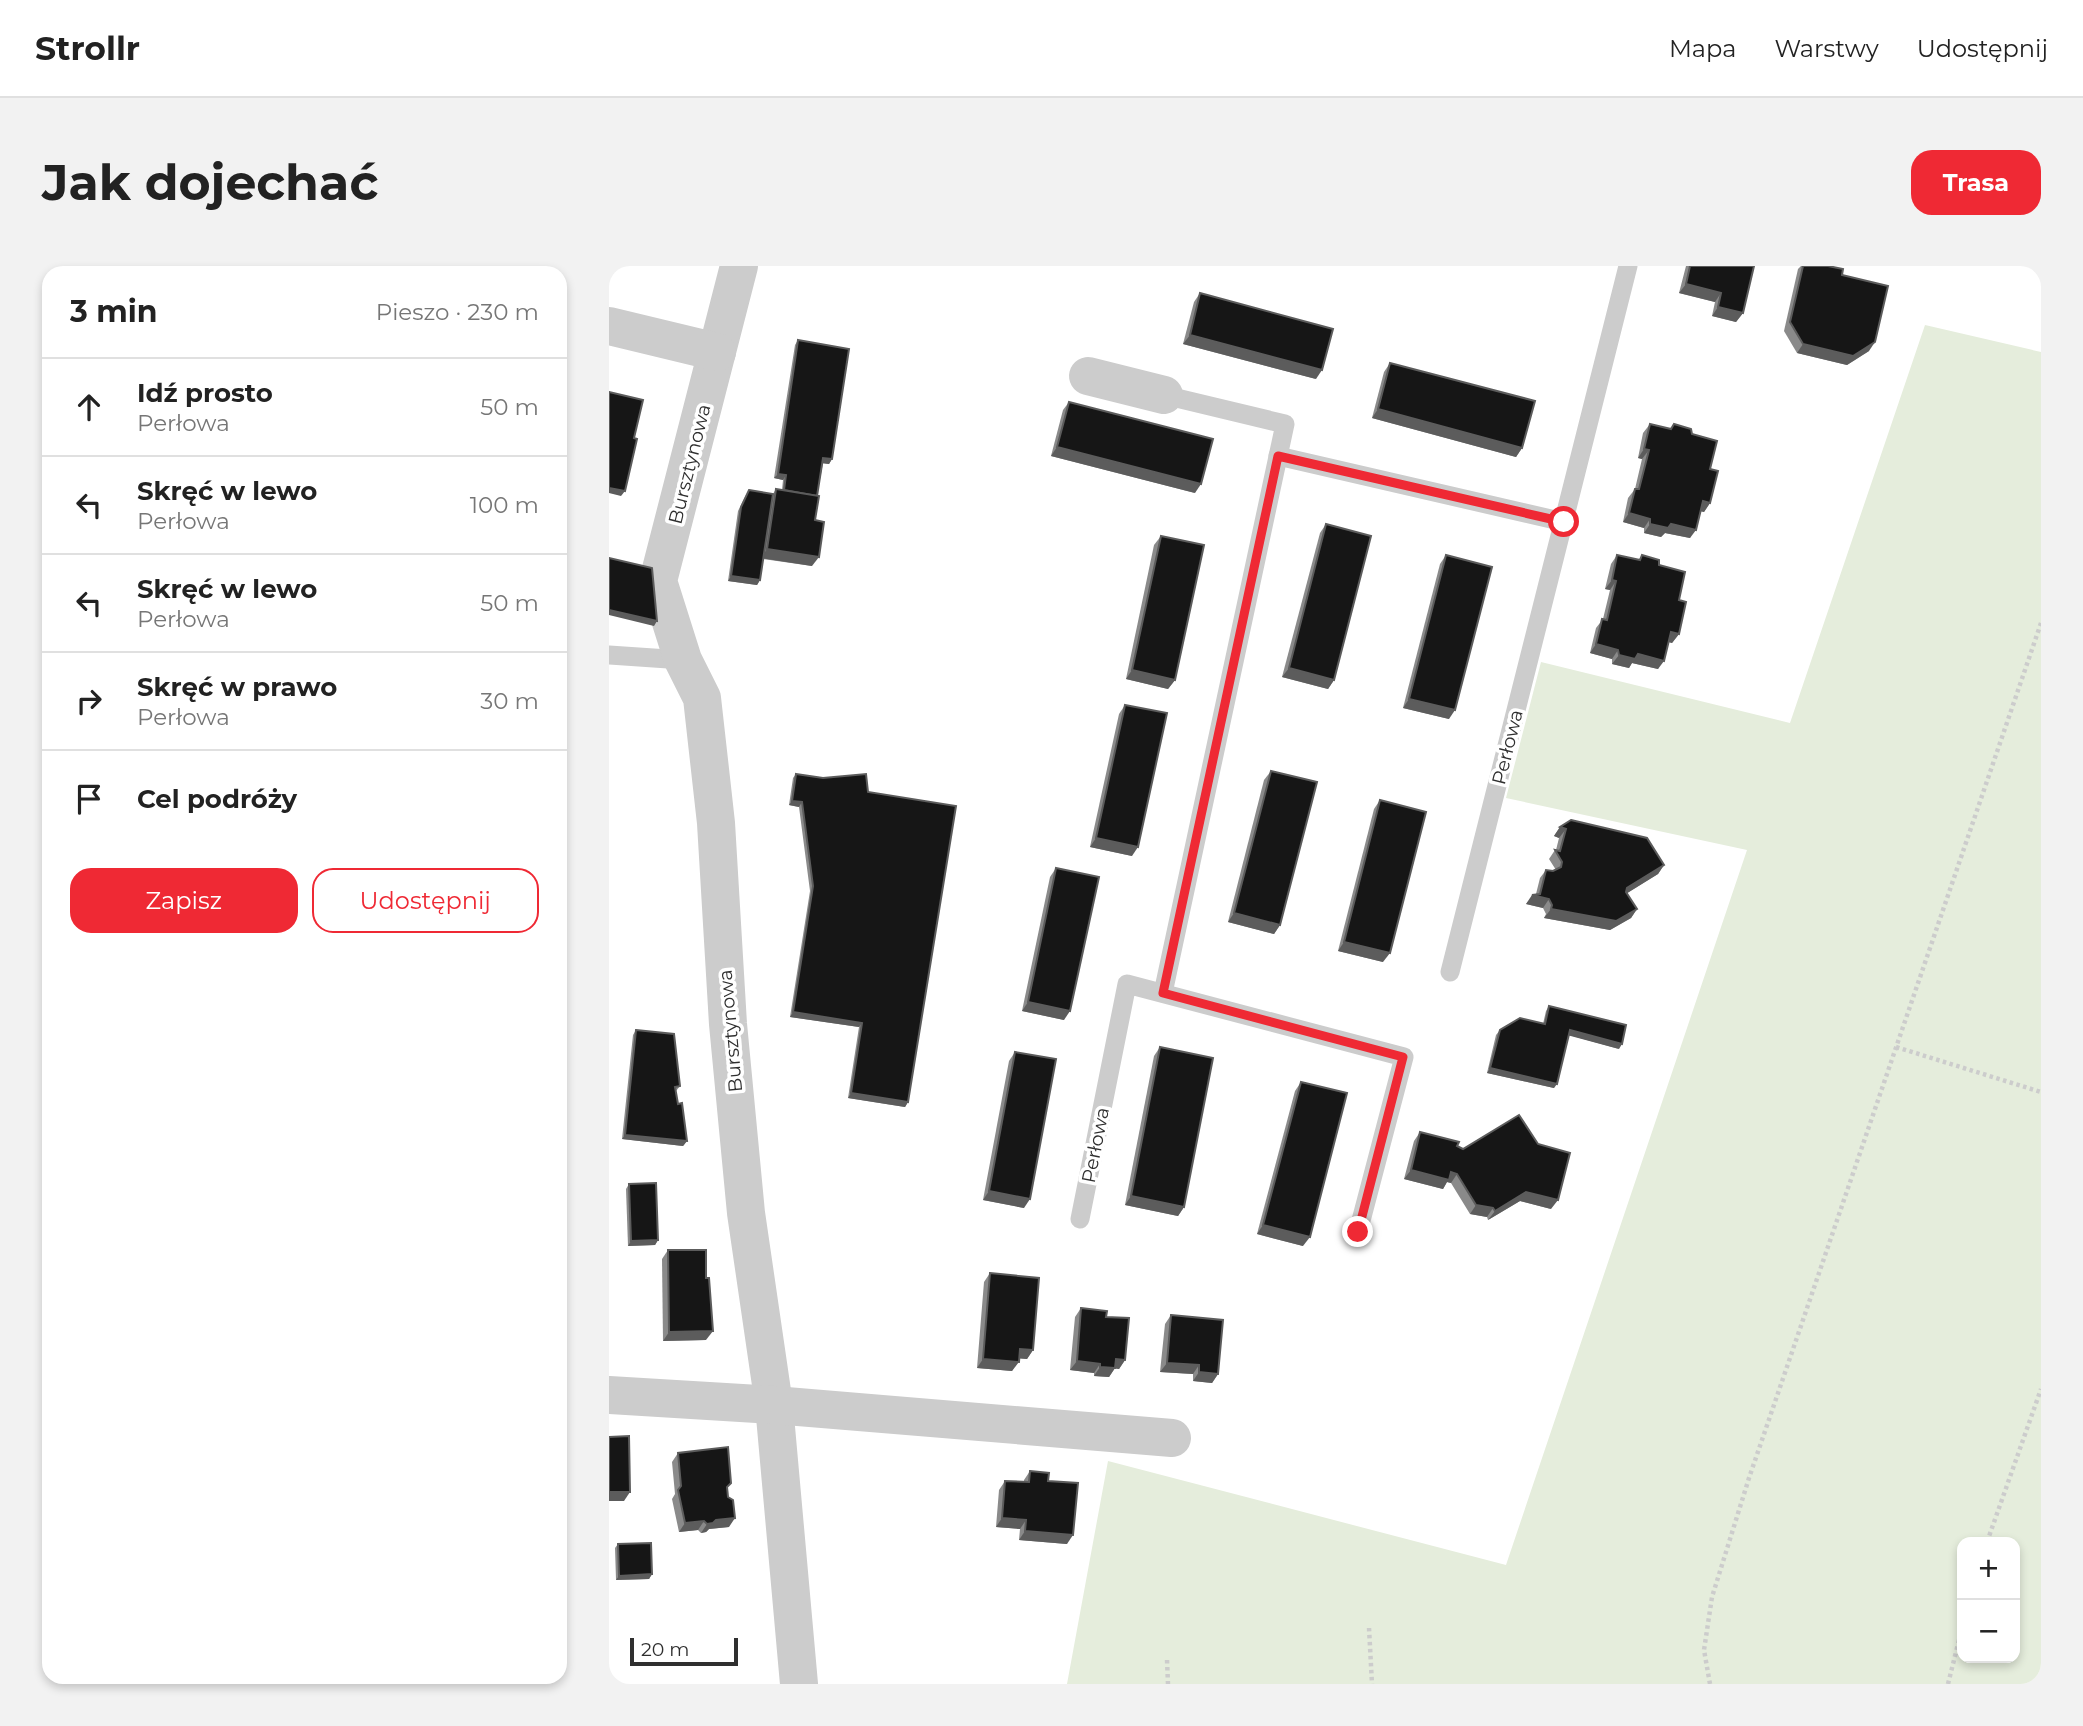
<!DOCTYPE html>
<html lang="pl">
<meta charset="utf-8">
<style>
:root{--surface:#fff;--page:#f2f2f2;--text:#222;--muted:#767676;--line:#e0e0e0;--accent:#ef2934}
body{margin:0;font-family:Montserrat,sans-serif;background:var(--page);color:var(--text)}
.controls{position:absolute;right:21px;bottom:21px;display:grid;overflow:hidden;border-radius:14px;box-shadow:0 4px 10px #0003}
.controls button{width:63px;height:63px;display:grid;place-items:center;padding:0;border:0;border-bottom:2px solid var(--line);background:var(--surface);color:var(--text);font:35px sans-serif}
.scale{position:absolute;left:21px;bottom:18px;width:108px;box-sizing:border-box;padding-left:7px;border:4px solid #2f2f2f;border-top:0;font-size:19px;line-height:24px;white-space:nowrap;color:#2f2f2f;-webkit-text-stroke:5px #fff;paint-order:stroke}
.stop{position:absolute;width:21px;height:21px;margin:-16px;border:5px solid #ef2934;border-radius:50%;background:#fff}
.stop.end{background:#ef2934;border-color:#fff;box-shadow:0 2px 7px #0008}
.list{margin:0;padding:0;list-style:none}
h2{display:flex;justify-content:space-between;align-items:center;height:91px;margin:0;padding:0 28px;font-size:30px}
h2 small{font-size:23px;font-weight:400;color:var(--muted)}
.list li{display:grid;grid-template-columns:46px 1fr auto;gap:21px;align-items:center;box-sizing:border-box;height:98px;padding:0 28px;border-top:2px solid var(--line)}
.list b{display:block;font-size:26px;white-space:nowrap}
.list p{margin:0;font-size:23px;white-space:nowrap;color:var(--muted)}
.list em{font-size:23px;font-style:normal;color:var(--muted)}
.actions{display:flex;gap:14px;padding:21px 28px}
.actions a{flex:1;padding:16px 0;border:2px solid var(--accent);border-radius:21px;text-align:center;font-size:24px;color:var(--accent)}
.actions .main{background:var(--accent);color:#fff}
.icon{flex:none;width:38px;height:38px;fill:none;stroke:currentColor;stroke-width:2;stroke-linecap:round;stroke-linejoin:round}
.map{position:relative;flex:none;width:1432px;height:1418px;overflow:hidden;border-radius:21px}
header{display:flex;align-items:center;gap:42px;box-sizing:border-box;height:98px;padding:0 35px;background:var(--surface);border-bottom:2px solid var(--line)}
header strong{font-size:33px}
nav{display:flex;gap:38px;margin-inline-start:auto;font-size:24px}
.intro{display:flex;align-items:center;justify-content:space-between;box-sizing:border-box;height:168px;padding:0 42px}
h1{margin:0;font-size:49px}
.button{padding:18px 32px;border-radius:21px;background:var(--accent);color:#fff;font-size:24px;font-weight:700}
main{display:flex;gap:42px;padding:0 42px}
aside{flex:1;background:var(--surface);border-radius:21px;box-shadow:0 4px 10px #0003}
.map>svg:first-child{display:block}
</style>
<header>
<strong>Strollr</strong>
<nav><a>Mapa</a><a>Warstwy</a><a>Udostępnij</a></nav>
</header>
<div class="intro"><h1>Jak dojechać</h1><a class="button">Trasa</a></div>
<main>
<aside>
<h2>3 min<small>Pieszo · 230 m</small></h2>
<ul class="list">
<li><svg class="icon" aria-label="ahead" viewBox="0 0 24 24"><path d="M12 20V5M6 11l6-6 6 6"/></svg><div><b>Idź prosto</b><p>Perłowa</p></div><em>50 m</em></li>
<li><svg class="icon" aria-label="left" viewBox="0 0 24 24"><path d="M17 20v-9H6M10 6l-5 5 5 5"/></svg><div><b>Skręć w lewo</b><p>Perłowa</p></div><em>100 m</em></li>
<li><svg class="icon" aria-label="left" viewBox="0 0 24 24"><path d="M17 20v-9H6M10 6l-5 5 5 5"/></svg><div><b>Skręć w lewo</b><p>Perłowa</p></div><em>50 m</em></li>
<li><svg class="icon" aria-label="right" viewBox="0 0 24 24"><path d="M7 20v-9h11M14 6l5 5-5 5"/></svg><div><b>Skręć w prawo</b><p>Perłowa</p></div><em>30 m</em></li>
<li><svg class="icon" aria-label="arrive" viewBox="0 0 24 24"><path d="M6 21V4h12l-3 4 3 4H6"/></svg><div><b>Cel podróży</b></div></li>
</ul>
<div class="actions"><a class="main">Zapisz</a><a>Udostępnij</a></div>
</aside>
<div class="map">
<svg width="1432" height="1418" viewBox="0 0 1432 1418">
<rect width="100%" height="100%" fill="#fff"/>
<!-- green -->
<path fill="#e5eddc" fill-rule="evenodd" d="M1316 59 1432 86V1418H458L499 1195 897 1299 1138 584 897 532 932 396 1181 457ZM1406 1276V1392H1353V1276Z"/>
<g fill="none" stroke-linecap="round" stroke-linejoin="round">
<!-- path -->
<g stroke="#ccc" stroke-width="4.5" stroke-dasharray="3.5 3.5" stroke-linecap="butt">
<polyline points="1287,781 1432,826"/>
<polyline points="1378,1276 1432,1123"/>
<polyline points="760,1362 763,1418"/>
<polyline points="558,1394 559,1418"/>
<polyline points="1101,1418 1095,1384 1103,1331 1140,1212 1432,357"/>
<polyline points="1339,1418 1353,1362"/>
</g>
<!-- lane -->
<g stroke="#ccc" stroke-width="19">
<polyline points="669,190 955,256"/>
<polyline points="0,389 74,394"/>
<polyline points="841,706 1019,0"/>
<polyline points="554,727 676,158 555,129"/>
<polyline points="471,953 518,718 795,791 749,966"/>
</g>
<!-- street -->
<g stroke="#ccc" stroke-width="38">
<polyline points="130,0 49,315 74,394 93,432 107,557 119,758 137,947 165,1139 190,1418"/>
<polyline points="0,60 108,86"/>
<polyline points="479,110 555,129"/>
<polyline points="0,1129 165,1139 563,1172"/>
</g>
</g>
<!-- wall -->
<g fill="#8a8a8a">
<polygon points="1077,0 1145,0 1134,47 1127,56 1103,50 1106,36 1070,27"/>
<polygon points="1192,0 1219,0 1233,9 1260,85 1238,99 1188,87 1175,65 1189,3"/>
<polygon points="591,27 707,113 574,78 585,36"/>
<polygon points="189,74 223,193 220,198 214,197 208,230 203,300 154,293 151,314 148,319 119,315 129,245 137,229 140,224 164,228 167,223 173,224 174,214 165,212 186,79"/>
<polygon points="781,97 913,182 907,191 763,152 775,106"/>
<polygon points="460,136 586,227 442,190 454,144"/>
<polygon points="1041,158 1062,163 1065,158 1083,168 1101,203 1101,237 1095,246 1091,245 1081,272 1056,267 1052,271 1035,267 1035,262 1014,256 1019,232 1026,223 1033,193 1029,192 1034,167"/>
<polygon points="717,258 725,414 719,423 673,411 711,267"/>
<polygon points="552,270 566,414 559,423 517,413 545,279"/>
<polygon points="837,289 840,453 794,442 831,298"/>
<polygon points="1008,289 1030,294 1033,289 1050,299 1070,334 1070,368 1063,377 1060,376 1049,403 1023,397 1020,402 1003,398 1003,393 981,387 987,362 994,353 1001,324 996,323 1002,298"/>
<polygon points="516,439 523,590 481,581 510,448"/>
<polygon points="662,505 671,659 665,668 619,656 655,514"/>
<polygon points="187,508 259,526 299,836 296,841 239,832 250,761 181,751 201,625 190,541 180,539 184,512"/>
<polygon points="771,534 774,696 729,685 765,543"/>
<polygon points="951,561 1055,599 1049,608 1018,627 1028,643 1022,652 1001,664 935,652 937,648 934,642 917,638 927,628 931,612 937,604 944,605 947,604 940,593 946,584 947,584 950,572 945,570"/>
<polygon points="447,602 455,754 413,745 441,611"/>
<polygon points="940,740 1010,783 960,769 945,822 878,807 887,769 891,764 934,758 937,745"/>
<polygon points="27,764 71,820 67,825 69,838 78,875 74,880 13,873 24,769"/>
<polygon points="551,781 575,941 569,950 516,939 545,790"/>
<polygon points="406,786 415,942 374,934 400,795"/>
<polygon points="692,816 694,980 648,968 686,825"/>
<polygon points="811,866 848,880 942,943 911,935 879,954 878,951 861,948 842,917 838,916 834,923 795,913 805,875"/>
<polygon points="20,918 49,974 46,979 19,980 17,923"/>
<polygon points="59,984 97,1074 54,1075 53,993"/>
<polygon points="381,1007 424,1084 418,1093 410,1092 403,1105 368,1102 375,1016"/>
<polygon points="472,1042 497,1051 516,1094 510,1103 506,1102 500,1111 485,1110 485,1107 461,1104 466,1051"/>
<polygon points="562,1049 609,1108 603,1117 584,1115 584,1108 551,1106 556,1058"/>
<polygon points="69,1187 119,1223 120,1261 100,1263 97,1266 92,1267 89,1264 70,1266 63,1233 66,1228 63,1196"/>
<polygon points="421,1205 439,1215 458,1278 410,1274 411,1263 387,1261 390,1224 396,1215 415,1216 415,1214"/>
<polygon points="9,1278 43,1308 40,1313 7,1314 6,1282"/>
</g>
<!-- shaded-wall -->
<g fill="#5c5c5c">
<polygon points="1077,18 1112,27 1106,36 1070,27"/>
<polygon points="1109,41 1134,47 1127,56 1103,50"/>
<polygon points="581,69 713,104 707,113 574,78"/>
<polygon points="1266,76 1260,85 1238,99 1188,87 1194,78"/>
<polygon points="769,143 913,182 907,191 763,152"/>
<polygon points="448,181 592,218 586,227 442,190"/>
<polygon points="1035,183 1040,184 1033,193 1029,192"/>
<polygon points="214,192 223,193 220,198 211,197"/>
<polygon points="169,208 177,209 174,214 165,212"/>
<polygon points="0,222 16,225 12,230 0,227"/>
<polygon points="1094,235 1101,237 1095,246 1087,244"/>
<polygon points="1020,247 1041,253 1035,262 1014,256"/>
<polygon points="1041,258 1062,258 1087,264 1081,272 1056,267 1052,271 1035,267"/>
<polygon points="158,283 210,291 203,300 152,292"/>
<polygon points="122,310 151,314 148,319 119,315"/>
<polygon points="1003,314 1007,315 1001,324 996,323"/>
<polygon points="0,344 48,355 45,360 0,349"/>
<polygon points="1062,366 1070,368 1063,377 1056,375"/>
<polygon points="987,378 1009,384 1003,393 981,387"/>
<polygon points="1029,388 1055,395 1049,403 1023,397 1020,402 1003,398 1010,389"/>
<polygon points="680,402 725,414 719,423 673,411"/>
<polygon points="523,404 566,414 559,423 517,413"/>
<polygon points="800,433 846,444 840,453 794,442"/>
<polygon points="183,535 193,536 190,541 180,539"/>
<polygon points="951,561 957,563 950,572 945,570"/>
<polygon points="487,572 529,581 523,590 481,581"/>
<polygon points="1055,599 1049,608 1012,631 1018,622"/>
<polygon points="923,629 940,633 934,642 917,638"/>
<polygon points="942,643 1028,643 1022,652 1001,664 935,652"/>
<polygon points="625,647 671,659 665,668 619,656"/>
<polygon points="735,676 781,687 774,696 729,685"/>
<polygon points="419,736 461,745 455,754 413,745"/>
<polygon points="184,746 253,757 250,761 181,751"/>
<polygon points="961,764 1013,778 1010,783 958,769"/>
<polygon points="881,802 948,818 945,822 878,807"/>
<polygon points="242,827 299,836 296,841 239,832"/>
<polygon points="16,869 78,875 74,880 13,873"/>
<polygon points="802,904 842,906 848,908 842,917 838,916 834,923 795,913"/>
<polygon points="380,925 421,933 415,942 374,934"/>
<polygon points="917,926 949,934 942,943 911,935 879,954 886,945"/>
<polygon points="522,930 575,941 569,950 516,939"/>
<polygon points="867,939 884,942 878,951 861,948"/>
<polygon points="654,959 701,971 694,980 648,968"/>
<polygon points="49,974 46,979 19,980 22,975"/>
<polygon points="104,1065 97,1074 54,1075 60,1066"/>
<polygon points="411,1083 424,1084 418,1093 405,1092"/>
<polygon points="374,1093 410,1096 403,1105 368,1102"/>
<polygon points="507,1093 516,1094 510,1103 501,1102"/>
<polygon points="468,1095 491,1098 485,1107 461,1104"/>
<polygon points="558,1097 590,1099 584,1108 551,1106"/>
<polygon points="491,1101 506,1102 500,1111 485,1110"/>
<polygon points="590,1106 609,1108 603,1117 584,1115"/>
<polygon points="0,1226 21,1226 15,1235 0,1235"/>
<polygon points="126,1252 120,1261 100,1263 97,1266 92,1267 98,1258 107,1254"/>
<polygon points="393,1252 417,1254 411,1263 387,1261"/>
<polygon points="95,1255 89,1264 70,1266 76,1257"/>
<polygon points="416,1265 464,1269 458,1278 410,1274"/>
<polygon points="43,1308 40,1313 7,1314 10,1310"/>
</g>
<!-- building -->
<g fill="#161616" stroke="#5c5c5c" stroke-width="2">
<polygon points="1081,0 1145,0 1134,47 1109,41 1112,27 1077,18"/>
<polygon points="1194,0 1219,0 1234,3 1233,9 1279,20 1266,76 1244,90 1194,78 1181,56"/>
<polygon points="591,27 724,63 713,104 581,69"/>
<polygon points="189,74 240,83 223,193 214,192 208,230 175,224 177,209 169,208"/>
<polygon points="781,97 926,135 913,182 769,143"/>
<polygon points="0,126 34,134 25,172 28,173 16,225 0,222"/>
<polygon points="460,136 604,173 592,218 448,181"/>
<polygon points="1041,158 1062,163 1065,158 1082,163 1083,168 1108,175 1101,203 1109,205 1101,237 1094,235 1087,264 1062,258 1059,262 1041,258 1041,253 1020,247 1026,223 1030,223 1040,184 1035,183"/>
<polygon points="167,223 210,230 206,254 215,256 210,291 158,283"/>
<polygon points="140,224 164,228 151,314 122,310 132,241"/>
<polygon points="717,258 762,270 725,414 680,402"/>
<polygon points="552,270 595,279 566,414 523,404"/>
<polygon points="837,289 883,301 846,444 800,433"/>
<polygon points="1008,289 1031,294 1033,289 1050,294 1050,299 1076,306 1070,334 1077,336 1070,368 1062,366 1055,395 1029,388 1026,393 1010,389 1009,384 987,378 993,353 998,354 1007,315 1003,314"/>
<polygon points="0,292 43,302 48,355 0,344"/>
<polygon points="516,439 558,447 529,581 487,572"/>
<polygon points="662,505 708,516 671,659 625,647"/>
<polygon points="187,508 214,512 257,508 259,526 347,540 299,836 242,827 253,757 184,746 204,620 193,536 183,535"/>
<polygon points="771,534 817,546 781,687 735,676"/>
<polygon points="962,554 1038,572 1055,599 1018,622 1017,626 1028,643 1007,655 942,643 943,639 940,633 923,629 931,628 937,604 944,605 952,601 953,596 946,584 951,585 957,563 951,561"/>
<polygon points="447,602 490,611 461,745 419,736"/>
<polygon points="940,740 1017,759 1013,778 961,764 948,818 881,802 891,764 911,752 936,758"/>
<polygon points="27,764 65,768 71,820 66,821 69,838 73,837 78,875 16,869"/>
<polygon points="551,781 604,792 575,941 522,930"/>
<polygon points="406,786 447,793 421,933 380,925"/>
<polygon points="692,816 738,827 701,971 654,959"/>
<polygon points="910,849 929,878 961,887 949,934 917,926 886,945 884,942 867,939 848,908 842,906 840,914 802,904 811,866 850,876 848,880 854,883"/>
<polygon points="47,917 49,974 22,975 20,918"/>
<polygon points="59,984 97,984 97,1012 100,1012 104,1065 60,1066"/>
<polygon points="381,1007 430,1012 424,1084 411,1083 410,1096 374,1093"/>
<polygon points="472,1042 498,1045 497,1051 520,1052 516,1094 507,1093 506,1102 491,1101 491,1098 468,1095"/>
<polygon points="562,1049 614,1054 609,1108 590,1106 590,1099 558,1097"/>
<polygon points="20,1170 21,1226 0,1226 0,1171"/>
<polygon points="119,1181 122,1217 118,1221 119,1231 124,1234 126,1252 107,1254 104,1257 98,1258 95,1255 76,1257 69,1224 72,1220 69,1187"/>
<polygon points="421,1205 440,1207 439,1215 469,1217 464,1269 416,1265 417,1254 393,1252 396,1215 420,1216"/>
<polygon points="42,1277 43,1308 10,1310 9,1278"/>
</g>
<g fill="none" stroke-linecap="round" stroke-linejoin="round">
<!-- route -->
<polyline stroke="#ef2934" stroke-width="9" points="749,966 794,791 554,727 669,190 955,256"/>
</g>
<g text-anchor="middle" stroke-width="7" stroke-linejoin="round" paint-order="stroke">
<!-- street labels -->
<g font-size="19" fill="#2f2f2f" stroke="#fff">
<text transform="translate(80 198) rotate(-76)" y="7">Bursztynowa</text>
<text transform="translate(898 481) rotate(-76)" y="7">Perłowa</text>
<text transform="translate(121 765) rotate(-95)" y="7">Bursztynowa</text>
<text transform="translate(486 879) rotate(-79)" y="7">Perłowa</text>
</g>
</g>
</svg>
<div class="controls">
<button>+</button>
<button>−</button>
</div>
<div class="scale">20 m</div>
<div class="stop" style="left:955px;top:256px"></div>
<div class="stop end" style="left:749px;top:966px"></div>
</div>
</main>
